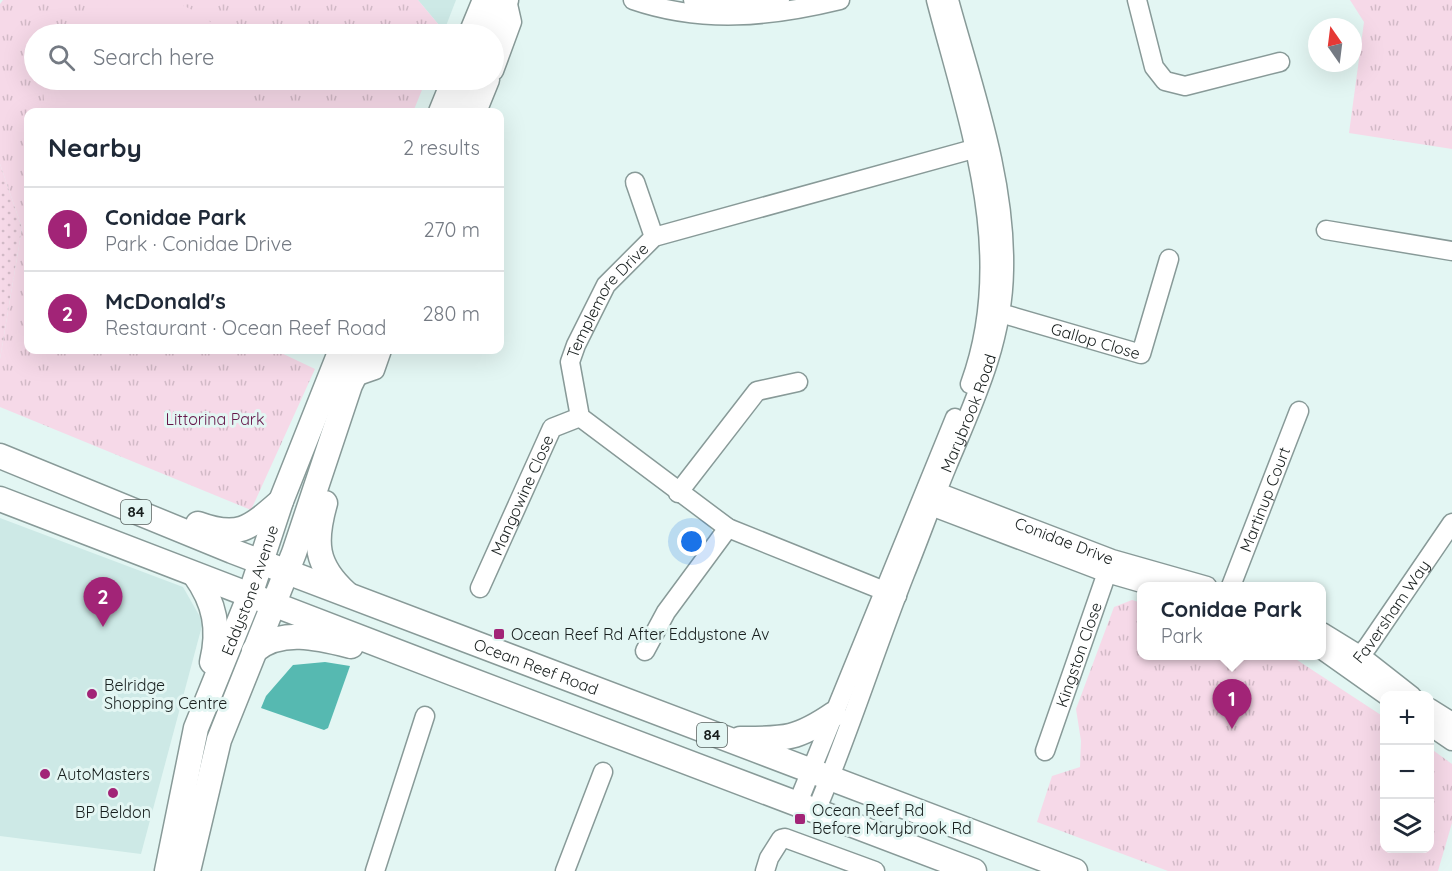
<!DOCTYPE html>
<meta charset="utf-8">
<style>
:root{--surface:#fff;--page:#f2f2f3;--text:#1f2937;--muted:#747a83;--line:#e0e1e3;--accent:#a22477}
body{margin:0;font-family:Quicksand,sans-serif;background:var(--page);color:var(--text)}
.controls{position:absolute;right:18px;bottom:18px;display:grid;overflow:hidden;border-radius:12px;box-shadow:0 6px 24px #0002}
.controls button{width:54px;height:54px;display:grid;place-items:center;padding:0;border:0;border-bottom:2px solid var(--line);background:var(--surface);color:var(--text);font:30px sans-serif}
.compass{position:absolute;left:1308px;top:18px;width:54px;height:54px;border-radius:50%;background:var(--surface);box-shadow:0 6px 24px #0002;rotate:346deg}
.you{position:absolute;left:692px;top:542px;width:21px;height:21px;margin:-15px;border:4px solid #fff;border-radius:50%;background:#1a73e8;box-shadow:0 0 0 9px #1a73e833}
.badge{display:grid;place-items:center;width:39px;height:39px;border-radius:50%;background:var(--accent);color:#fff;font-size:20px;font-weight:700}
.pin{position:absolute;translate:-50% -50px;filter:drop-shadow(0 2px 3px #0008)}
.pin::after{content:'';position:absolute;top:32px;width:21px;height:18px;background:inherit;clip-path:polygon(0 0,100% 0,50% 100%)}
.popup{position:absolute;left:1137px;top:582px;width:189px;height:78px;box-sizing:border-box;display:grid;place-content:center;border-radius:12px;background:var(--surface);filter:drop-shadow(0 2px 4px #0005);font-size:20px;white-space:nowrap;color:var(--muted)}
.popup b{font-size:22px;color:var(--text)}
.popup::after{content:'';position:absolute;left:50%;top:100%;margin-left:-12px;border:12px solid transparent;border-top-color:var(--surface)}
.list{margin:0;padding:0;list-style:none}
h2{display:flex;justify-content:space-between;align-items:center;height:78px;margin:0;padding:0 24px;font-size:26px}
h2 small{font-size:20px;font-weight:400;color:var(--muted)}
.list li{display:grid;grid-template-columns:39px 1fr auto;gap:18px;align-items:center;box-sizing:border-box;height:84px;padding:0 24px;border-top:2px solid var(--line)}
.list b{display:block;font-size:22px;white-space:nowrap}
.list p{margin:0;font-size:20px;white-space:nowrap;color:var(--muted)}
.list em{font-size:20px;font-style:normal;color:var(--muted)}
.icon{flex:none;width:33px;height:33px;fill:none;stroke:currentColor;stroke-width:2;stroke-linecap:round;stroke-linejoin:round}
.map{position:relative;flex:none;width:1452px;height:871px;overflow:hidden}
.search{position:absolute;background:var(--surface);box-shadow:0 6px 24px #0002;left:24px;top:24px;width:480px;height:66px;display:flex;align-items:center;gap:15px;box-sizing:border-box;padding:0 21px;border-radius:33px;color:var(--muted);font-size:22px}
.panel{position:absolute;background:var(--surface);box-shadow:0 6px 24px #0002;left:24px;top:108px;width:480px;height:246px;border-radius:12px}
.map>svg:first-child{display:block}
</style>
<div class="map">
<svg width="1452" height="871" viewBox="0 0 1452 871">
<defs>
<pattern id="grass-dots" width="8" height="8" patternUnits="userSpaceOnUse" patternTransform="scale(1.5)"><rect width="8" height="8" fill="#f6d9e8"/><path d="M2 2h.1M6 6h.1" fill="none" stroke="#d2bac7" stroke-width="1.8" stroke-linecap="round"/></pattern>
<pattern id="park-tufts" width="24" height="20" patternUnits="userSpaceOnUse" patternTransform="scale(1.5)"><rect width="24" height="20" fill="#f6d9e8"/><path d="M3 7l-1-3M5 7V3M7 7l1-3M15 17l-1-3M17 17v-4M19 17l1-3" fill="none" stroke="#d2bac7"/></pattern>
</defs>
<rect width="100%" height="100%" fill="#e3f6f3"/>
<!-- built -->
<g fill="#cde9e6">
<polygon points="418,0 456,0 444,31"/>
<polygon points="0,518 183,587 203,622 141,854 0,836"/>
</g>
<!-- grass -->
<polygon fill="url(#grass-dots)" points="0,164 22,228 0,359"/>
<!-- park -->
<g fill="url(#park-tufts)">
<polygon points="3,0 418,0 444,31 442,34 34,34 34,80 426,80 413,112 28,112 28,350 275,350 315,369 251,510 0,407 0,359 22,228 0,164 0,4"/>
<polygon points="1350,0 1452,0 1452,149 1349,133 1364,22"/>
<polygon points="1132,600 1142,603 1142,656 1291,656 1384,717 1384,848 1430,848 1430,748 1452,764 1452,823 1438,871 1168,871 1037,822 1052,776 1080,767 1081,741 1076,709 1114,607"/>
</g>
<!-- pitch -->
<g fill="#f6d9e8">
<path d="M119 0C174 0 186 0 225 34H65L80 17Z"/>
<polygon points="46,80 248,80 257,112 45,112 43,90"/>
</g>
<!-- water -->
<polygon fill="#56b9b1" points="325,662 350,666 328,728 324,730 261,708 266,696 293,665"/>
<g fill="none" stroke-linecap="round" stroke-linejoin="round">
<!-- minor casing -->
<g stroke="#889a98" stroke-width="21">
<g id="minor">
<path d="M633 0C703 24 770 17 840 0"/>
<polyline points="693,0 780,0"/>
<path d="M936 0C969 127 1017 255 970 384"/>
<polyline points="1137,0 1154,67 1165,81 1185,86 1280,62"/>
<polyline points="494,71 512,22 507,0"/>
<polyline points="477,112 490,80"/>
<polyline points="635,182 654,237"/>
<polyline points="1326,230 1452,251"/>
<path id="s1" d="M990 310 1141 354 1169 259"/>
<polyline points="355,377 375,370 382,350"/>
<path id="s2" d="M927 488 1112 559 1207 586"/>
<polyline points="678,493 757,391 798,382"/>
<polyline points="923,503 1107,573 1152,586"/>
<path id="s3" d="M1231 586 1299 411"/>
<path id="s4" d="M480 588 552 428 580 417"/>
<path id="s5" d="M897 596 728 528 580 417 570 362 576 345 606 285 654 237 988 145"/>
<polyline points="1322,632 1361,656 1412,696"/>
<polyline points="1322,650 1387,696"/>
<polyline points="645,651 666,612 728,528"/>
<path id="s6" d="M1350 668 1368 646 1452 523"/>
<polyline points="1430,708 1452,722"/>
<polyline points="1430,726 1452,741"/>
<path id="s7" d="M1045 751 1111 561"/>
<polyline points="797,805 955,418"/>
<path id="s8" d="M816 811C849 733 874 653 905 574 920 537 933 500 948 464 975 400 1003 341 1004 270 1006 178 973 88 949 0"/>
<polyline points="375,871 425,716"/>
<polyline points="565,871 603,772"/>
<polyline points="765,871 769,858 781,839 785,838 875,871"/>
</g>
</g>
<!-- major casing -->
<g stroke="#889a98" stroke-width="27">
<g id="major">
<polyline points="471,34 485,0"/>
<polyline points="492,34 506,0"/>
<polyline points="441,112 454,80"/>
<polyline points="459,112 473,80"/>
<path id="s9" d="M0 456 232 551 1075 871"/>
<path d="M0 499C324 624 649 749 974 871"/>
<path d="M325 503C314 542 315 565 346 593"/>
<path d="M198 524C239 539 250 528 281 501"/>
<path d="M195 575C215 603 220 629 212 662"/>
<path d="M254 651C281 628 319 638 351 646"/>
<path d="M740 739C784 739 796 740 834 714"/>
<path id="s10" d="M167 871 196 728 250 595 281 501 341 350"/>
<polyline points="188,871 219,740 294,553 350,385 367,350"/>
</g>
</g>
<!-- minor -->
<use href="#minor" stroke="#fff" stroke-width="18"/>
<!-- major -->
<use href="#major" stroke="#fff" stroke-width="24"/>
</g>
<!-- markers -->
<g fill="#a22477" stroke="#e3f6f3" stroke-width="2">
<rect x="493" y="628" width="12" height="12" rx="3"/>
<circle cx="92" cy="694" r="6"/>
<circle cx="45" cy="774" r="6"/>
<circle cx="113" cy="793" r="6"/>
<rect x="794" y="813" width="12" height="12" rx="3"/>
</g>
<g text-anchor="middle" stroke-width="6" stroke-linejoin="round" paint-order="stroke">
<!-- shield labels -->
<g fill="#e3f6f3" stroke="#55605e" stroke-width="1.5">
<rect x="121" y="500" width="30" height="24" rx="4.5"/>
<rect x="697" y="723" width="30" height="24" rx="4.5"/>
</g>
<g font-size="15" font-weight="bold" fill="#181f1e">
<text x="136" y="517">84</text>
<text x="712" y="740">84</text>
</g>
<!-- street labels -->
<g font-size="16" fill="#181f1e" stroke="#e3f6f3">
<text dy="6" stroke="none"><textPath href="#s5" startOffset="496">Templemore Drive</textPath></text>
<text dy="6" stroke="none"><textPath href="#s1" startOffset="110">Gallop Close</textPath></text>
<text dy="6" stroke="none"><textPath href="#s8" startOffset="426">Marybrook Road</textPath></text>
<text dy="6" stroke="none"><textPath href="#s4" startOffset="102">Mangowine Close</textPath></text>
<text dy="6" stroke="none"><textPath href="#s3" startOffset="93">Martinup Court</textPath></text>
<text dy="6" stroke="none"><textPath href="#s2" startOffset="147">Conidae Drive</textPath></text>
<text dy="6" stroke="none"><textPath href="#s10" startOffset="294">Eddystone Avenue</textPath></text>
<text dy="6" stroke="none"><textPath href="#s6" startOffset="70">Faversham Way</textPath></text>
<text dy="6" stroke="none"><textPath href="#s7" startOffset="102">Kingston Close</textPath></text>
<text dy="6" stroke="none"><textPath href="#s9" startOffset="576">Ocean Reef Road</textPath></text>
</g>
<!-- park labels -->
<g font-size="16" fill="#65174a" stroke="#e3f6f3">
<text x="215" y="425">Littorina Park</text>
</g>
<!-- poi labels -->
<g font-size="16" fill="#181f1e" stroke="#e3f6f3" text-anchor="start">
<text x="511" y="640">Ocean Reef Rd After Eddystone Av</text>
<text x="104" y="691">Belridge<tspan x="104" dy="18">Shopping Centre</tspan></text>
<text x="57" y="780">AutoMasters</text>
<text x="812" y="816">Ocean Reef Rd<tspan x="812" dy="18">Before Marybrook Rd</tspan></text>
<text x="113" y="818" text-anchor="middle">BP Beldon</text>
</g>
</g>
</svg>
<div class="controls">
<button>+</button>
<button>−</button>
<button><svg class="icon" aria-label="layers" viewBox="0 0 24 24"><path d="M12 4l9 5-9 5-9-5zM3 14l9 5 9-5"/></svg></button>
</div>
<svg class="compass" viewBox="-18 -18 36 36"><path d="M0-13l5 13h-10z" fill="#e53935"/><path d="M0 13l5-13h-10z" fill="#747a83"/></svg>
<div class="you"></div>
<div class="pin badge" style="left:1232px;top:729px">1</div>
<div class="popup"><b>Conidae Park</b>Park</div>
<div class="pin badge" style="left:103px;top:627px">2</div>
<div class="search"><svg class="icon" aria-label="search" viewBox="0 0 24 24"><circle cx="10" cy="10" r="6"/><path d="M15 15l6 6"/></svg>Search here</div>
<section class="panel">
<h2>Nearby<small>2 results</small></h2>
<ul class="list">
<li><span class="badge">1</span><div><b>Conidae Park</b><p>Park · Conidae Drive</p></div><em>270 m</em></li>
<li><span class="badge">2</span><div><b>McDonald's</b><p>Restaurant · Ocean Reef Road</p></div><em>280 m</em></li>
</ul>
</section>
</div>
